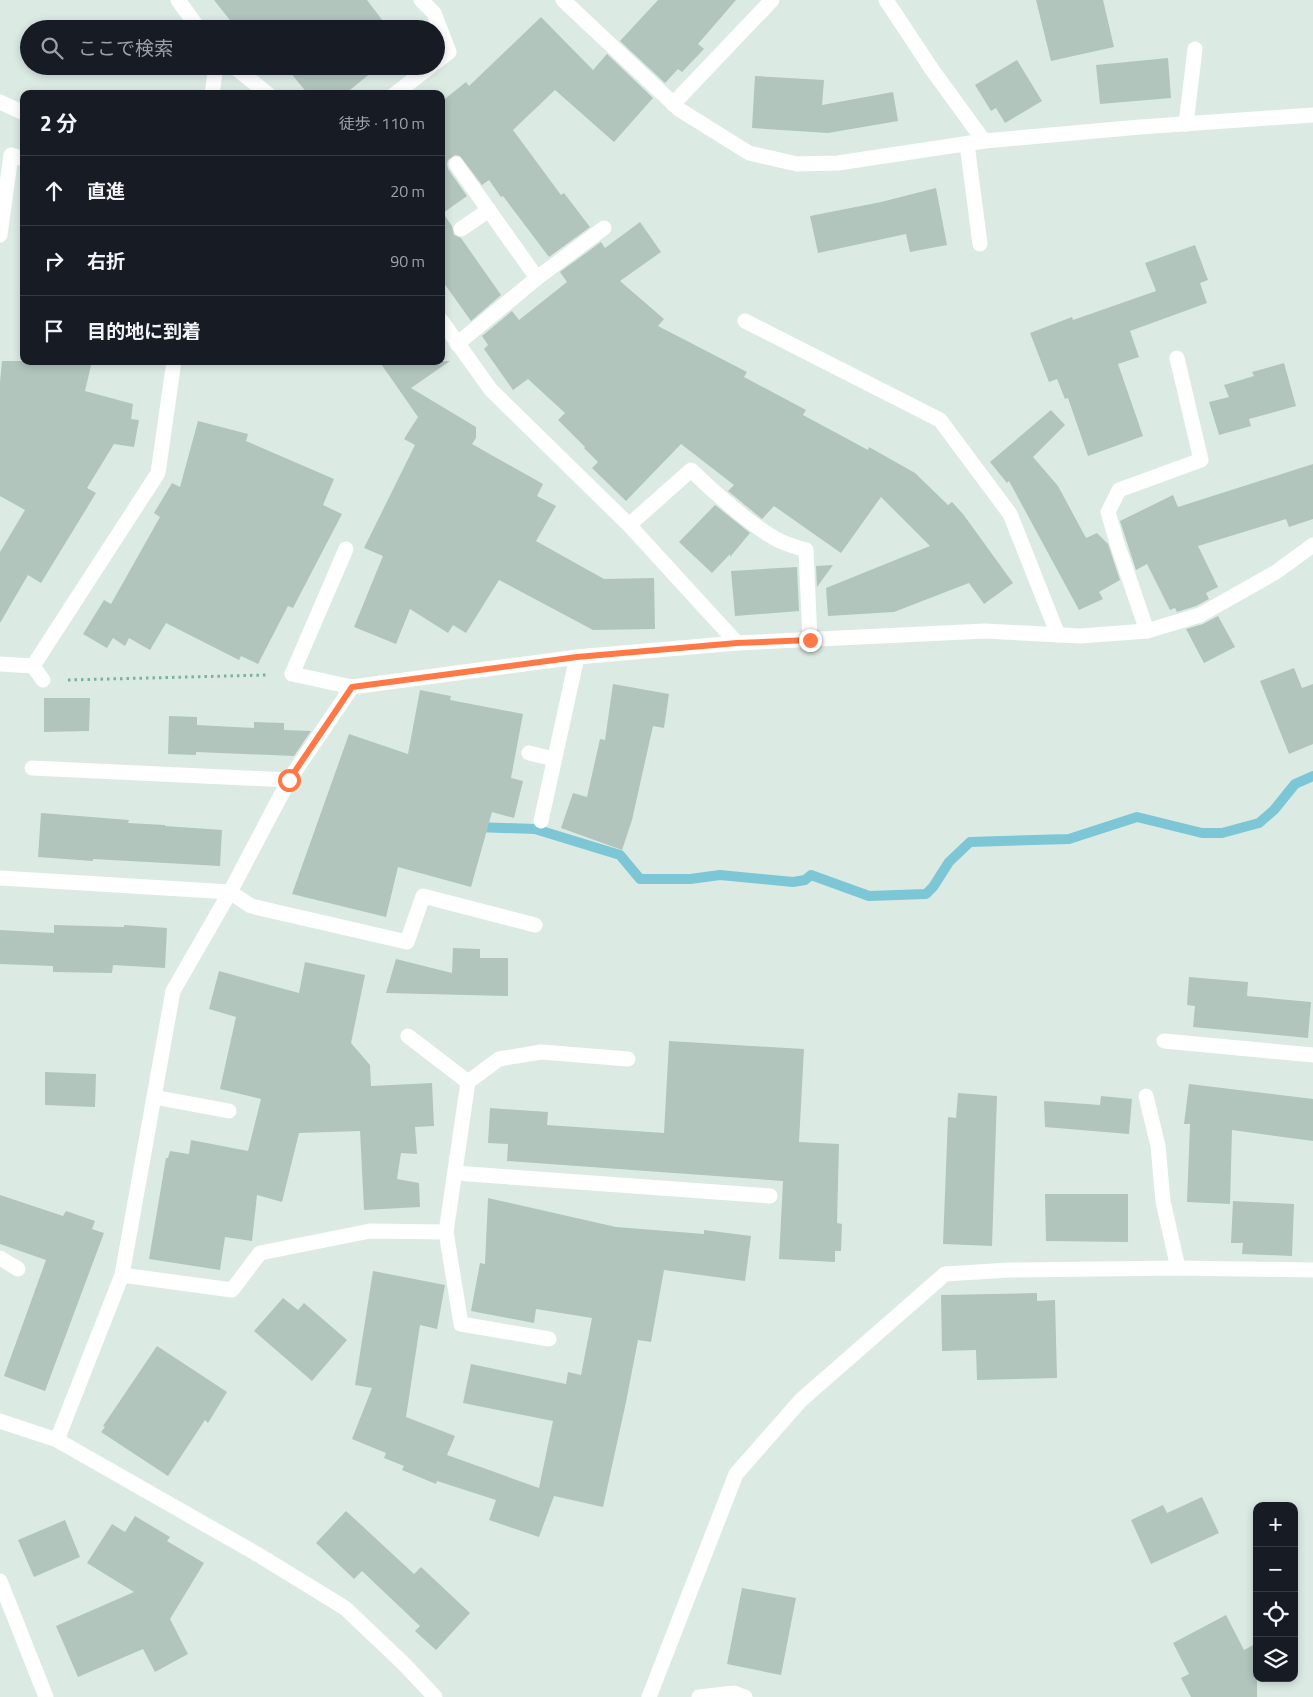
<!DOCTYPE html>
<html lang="ja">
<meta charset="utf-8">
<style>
:root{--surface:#171b24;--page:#242831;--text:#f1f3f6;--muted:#9ea1a6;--line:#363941}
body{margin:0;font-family:"Titillium Web","Noto Sans JP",sans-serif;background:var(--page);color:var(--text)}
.controls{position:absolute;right:15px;bottom:15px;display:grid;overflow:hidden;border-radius:10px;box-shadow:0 2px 8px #0003}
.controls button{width:45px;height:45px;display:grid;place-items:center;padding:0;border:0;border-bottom:1px solid var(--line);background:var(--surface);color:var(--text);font:25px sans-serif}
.stop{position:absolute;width:15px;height:15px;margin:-11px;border:4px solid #ff7845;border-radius:50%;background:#fff}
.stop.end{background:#ff7845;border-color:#fff;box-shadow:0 1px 5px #0008}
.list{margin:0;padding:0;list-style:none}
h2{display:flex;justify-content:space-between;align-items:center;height:65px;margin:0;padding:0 20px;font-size:21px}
h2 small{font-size:16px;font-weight:400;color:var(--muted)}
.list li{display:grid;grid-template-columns:32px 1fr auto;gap:15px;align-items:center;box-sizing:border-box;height:70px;padding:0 20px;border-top:1px solid var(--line)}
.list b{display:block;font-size:19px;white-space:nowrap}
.list em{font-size:16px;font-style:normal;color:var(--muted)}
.icon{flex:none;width:28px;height:28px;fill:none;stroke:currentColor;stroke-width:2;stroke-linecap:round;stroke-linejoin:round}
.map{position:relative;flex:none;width:1313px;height:1697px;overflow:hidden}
.search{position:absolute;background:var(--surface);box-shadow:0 2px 8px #0003;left:20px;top:20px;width:425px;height:55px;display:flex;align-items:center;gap:12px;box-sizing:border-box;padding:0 18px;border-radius:28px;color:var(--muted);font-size:19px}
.panel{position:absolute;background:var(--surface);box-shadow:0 2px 8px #0003;left:20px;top:90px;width:425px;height:275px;border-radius:10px}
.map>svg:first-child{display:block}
</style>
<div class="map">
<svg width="1313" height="1697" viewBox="0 0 1313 1697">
<rect width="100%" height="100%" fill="#dceae4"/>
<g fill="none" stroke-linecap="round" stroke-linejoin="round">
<!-- stream -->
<polyline stroke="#7dc6d6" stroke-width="10" points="475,827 535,829 620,855 640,879 690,879 720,875 793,882 805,880 811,875 869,896 926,894 933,887 949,862 970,842 1069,839 1137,817 1202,833 1222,833 1259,823 1274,810 1295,784 1313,776"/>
</g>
<!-- building -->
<g fill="#b1c5bd">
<polygon points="214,0 367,0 389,29 237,29"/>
<polygon points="658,0 736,0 698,44 704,49 682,72 678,69 665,83 620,41"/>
<polygon points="1036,0 1103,0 1114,47 1051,61"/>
<polygon points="541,17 593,70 607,54 653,98 614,142 555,90 513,130 561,195 564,193 590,227 549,257 503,196 501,197 489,180 482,185 460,156 455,155 448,160 447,164 448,169 467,196 443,213 452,226 454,235 461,238 501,295 471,321 441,279 441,102 466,82 469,86"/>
<polygon points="1168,58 1171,98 1100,104 1096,65"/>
<polygon points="1017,60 1042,101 1005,123 996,108 991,111 975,85"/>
<polygon points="285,66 382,66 373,73 372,72 345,94 308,94"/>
<polygon points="755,76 824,80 822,105 893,92 898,121 828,133 752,128"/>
<polygon points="936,188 947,245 910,252 906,234 818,253 810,216 881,202"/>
<polygon points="640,222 661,252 620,281 664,319 658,326 747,372 744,377 806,410 803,415 868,450 869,447 915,473 948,505 952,502 963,514 1013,583 984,604 969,583 894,612 828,616 826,588 930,546 881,497 841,553 774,506 762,519 728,491 734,485 681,444 626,501 592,468 598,462 584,448 585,447 558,420 565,413 528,379 513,390 484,349 488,345 482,336 512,311 519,320 567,282 560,272 601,242 605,248"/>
<polygon points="1195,245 1208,280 1200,283 1207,303 1130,331 1139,357 1118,364 1143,436 1088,456 1068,398 1065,399 1057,379 1049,382 1030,333 1072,317 1073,320 1156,291 1145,263"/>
<polygon points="2,361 92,361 85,391 133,404 131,419 139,420 134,447 114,444 87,488 96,493 41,583 28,575 0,623 0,552 25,510 0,496 0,382"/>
<polygon points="379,361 450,361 411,388 476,427 476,438 472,444 543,484 537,496 556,506 536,541 604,579 654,578 655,629 593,630 499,580 466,633 453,625 448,633 410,609 396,644 354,627 383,556 364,548 415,445 404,439 418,417"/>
<polygon points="1284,363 1296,406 1249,419 1251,426 1219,435 1209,402 1229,397 1224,385 1254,376 1252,372"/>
<polygon points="1051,410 1065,425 1033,457 1058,486 1086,538 1097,533 1108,544 1120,580 1099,592 1103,599 1079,610 1009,481 1007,483 990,462"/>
<polygon points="198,421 248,434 246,441 334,479 323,505 342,514 293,608 288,606 258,664 241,656 239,660 166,623 150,650 129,638 125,646 113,638 107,648 83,634 104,600 111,604 160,517 154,513 172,483 180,487"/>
<polygon points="1313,464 1313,519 1289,527 1286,519 1198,546 1218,587 1206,593 1209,599 1196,606 1177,612 1175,608 1170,610 1147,564 1136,570 1120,521 1173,495 1178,507"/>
<polygon points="715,505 750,533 730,557 730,554 712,573 679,542"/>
<polygon points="833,565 817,587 816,566"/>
<polygon points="797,567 799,611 735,616 731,571"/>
<polygon points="1218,616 1235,647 1204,663 1186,629 1203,624"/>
<polygon points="1294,668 1302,688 1313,684 1313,744 1289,754 1260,681"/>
<polygon points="613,684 669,694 664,728 653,726 632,820 622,850 561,828 573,793 587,797 600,739 605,740"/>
<polygon points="420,690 451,696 450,700 523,714 511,778 523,781 514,818 492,812 471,887 398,867 386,917 292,894 349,734 408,754"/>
<polygon points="44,698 90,698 89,731 44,732"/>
<polygon points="169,716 197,717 197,725 254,728 254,722 284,723 284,730 311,731 294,756 196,752 196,755 168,754"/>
<polygon points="41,813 129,820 128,823 165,825 165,826 222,830 220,866 93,859 93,861 38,857"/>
<polygon points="54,925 124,927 124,925 167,928 165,968 113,965 112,973 53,972 53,966 0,964 0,930 54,933"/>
<polygon points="453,948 480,949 480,958 508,958 508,996 386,993 396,959 452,973"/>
<polygon points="305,962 365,975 351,1043 370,1065 371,1086 432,1083 434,1126 415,1127 417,1154 401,1153 397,1179 419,1183 420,1207 364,1210 360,1131 299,1133 282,1202 257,1195 252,1241 225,1237 220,1270 149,1259 166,1158 168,1158 170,1151 189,1154 191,1140 248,1151 261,1099 220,1089 236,1017 209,1009 219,971 299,993"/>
<polygon points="1189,977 1248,982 1247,996 1311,1002 1308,1038 1193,1027 1195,1006 1187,1005"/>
<polygon points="669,1041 804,1049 799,1142 839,1144 837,1223 842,1224 841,1251 835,1251 835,1262 779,1259 783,1181 507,1161 508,1144 488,1143 490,1108 548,1112 547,1125 664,1133"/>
<polygon points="45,1072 96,1074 95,1107 45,1105"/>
<polygon points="1189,1084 1313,1099 1313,1141 1232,1130 1230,1204 1187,1202 1190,1124 1184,1124"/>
<polygon points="958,1093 997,1096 992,1246 943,1244 948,1117 956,1118"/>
<polygon points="1101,1096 1132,1099 1129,1134 1045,1127 1044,1101 1100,1105"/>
<polygon points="1045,1194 1128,1194 1128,1242 1046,1241"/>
<polygon points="0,1195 63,1216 66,1211 95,1221 92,1229 104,1233 45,1391 4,1376 46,1260 0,1244"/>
<polygon points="488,1198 616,1227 704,1234 704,1230 751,1236 745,1281 664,1270 651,1342 638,1340 626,1402 603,1507 554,1496 539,1537 489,1520 496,1500 437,1481 436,1484 402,1470 404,1466 384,1458 386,1453 352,1439 372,1388 355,1385 373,1271 445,1285 437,1329 420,1325 406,1417 455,1436 447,1455 539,1488 553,1421 463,1403 471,1364 566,1384 568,1372 581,1375 592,1318 536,1309 534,1323 471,1311 480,1263 485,1264"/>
<polygon points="1233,1201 1294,1204 1292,1256 1242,1254 1243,1243 1231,1243"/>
<polygon points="1037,1293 1037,1301 1055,1300 1057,1378 977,1380 976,1350 942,1351 941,1295"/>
<polygon points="283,1298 298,1310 304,1303 347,1340 312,1381 254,1331"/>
<polygon points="157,1346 227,1392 208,1423 205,1420 168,1476 101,1432 105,1427 103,1426"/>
<polygon points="1202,1497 1219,1533 1151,1564 1131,1520 1163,1505 1167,1513"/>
<polygon points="346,1511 414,1574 421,1567 470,1613 436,1650 415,1631 420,1626 362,1571 354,1579 316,1543"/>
<polygon points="135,1516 170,1537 167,1541 204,1563 170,1619 188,1654 155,1672 143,1649 78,1677 56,1626 134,1592 87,1563 112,1524 125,1532"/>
<polygon points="65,1520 80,1557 34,1577 18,1540"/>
<polygon points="742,1588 796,1598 781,1675 727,1664"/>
<polygon points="1226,1615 1244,1650 1257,1643 1257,1697 1191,1697 1181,1678 1189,1674 1173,1643"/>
</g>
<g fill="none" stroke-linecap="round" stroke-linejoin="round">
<!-- path -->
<polyline stroke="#79b1a1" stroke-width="3" stroke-dasharray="2.5 4" stroke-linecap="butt" points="68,680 267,675"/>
<!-- minor -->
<g stroke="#fff" stroke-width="15">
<polyline points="178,0 199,29"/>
<polyline points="421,0 434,13 449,52 436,62"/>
<polyline points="563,0 680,110 749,153 797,164 838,163 984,141 1140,127 1313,115"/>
<polyline points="886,0 933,71 984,141"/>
<polyline points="233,66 268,94"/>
<polyline points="212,94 216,66"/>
<polyline points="395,94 431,66"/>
<polyline points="0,102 24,113"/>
<polyline points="673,104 772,0"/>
<polyline points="1186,124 1195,49"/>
<polyline points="967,144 980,244"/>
<polyline points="456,164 537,278 457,344"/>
<polyline points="461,229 489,210"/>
<polyline points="0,235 11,155 24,159"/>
<polyline points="537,278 604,228"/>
<polyline points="441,320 491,390 629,525 737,643"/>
<polyline points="745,321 940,420 1010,514 1058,635"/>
<path d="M629 525 691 470C714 492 749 524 776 539 785 544 796 547 806 550L810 640"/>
<polyline points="346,549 292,674 352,687 577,657 737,643 985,631 1080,636 1147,631 1200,615 1276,572 1313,545"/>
<polyline points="1147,631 1117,543 1108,512 1119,490 1201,460 1177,358"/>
<polyline points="0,664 33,666"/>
<polyline points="33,666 158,473 174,361"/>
<polyline points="33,666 43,680"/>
<polyline points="529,753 554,759"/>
<polyline points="32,768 289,780"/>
<polyline points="541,821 577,657"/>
<polyline points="0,878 230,892 251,906 407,942 423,896 535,925"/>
<polyline points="1164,1041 1313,1055"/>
<polyline points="468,1082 499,1059 541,1052 628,1059"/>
<polyline points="1146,1096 1158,1146 1163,1201 1178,1268"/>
<polyline points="154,1097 229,1111"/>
<polyline points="455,1173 770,1196"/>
<polyline points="446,1232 461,1324 549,1339"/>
<polyline points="0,1258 18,1269"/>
<polyline points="122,1275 232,1290 260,1253 370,1231 446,1232 468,1082 408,1036"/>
<polyline points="0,1421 57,1440 257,1554 345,1608 404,1664 435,1697"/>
<polyline points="57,1440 122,1275 173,991 230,892 289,780 352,687"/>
<polyline points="0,1581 46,1697"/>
<polyline points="649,1697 736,1474 801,1400 945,1274 1009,1270 1178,1268 1313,1270"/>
<polyline points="699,1697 734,1693 745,1697"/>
</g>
</g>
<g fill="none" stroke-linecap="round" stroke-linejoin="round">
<!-- route -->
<polyline stroke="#ff7845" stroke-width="6" points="289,780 352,687 577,657 737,643 810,640"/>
</g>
</svg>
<div class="controls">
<button>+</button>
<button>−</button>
<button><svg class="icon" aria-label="locate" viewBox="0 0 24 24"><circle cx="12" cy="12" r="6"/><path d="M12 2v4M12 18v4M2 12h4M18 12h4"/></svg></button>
<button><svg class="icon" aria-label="layers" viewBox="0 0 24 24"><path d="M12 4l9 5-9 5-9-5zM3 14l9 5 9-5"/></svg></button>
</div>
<div class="stop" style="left:289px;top:780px"></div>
<div class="stop end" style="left:810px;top:640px"></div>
<div class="search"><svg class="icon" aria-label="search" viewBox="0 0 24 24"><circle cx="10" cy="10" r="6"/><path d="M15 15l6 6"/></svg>ここで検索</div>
<section class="panel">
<h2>2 分<small>徒歩 · 110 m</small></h2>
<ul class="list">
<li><svg class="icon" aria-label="ahead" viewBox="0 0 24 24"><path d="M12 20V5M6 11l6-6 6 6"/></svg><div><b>直進</b></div><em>20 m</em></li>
<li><svg class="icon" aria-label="right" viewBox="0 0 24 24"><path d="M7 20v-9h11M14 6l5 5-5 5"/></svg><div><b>右折</b></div><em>90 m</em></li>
<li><svg class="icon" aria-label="arrive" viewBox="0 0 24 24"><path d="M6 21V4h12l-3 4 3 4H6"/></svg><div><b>目的地に到着</b></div></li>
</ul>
</section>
</div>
